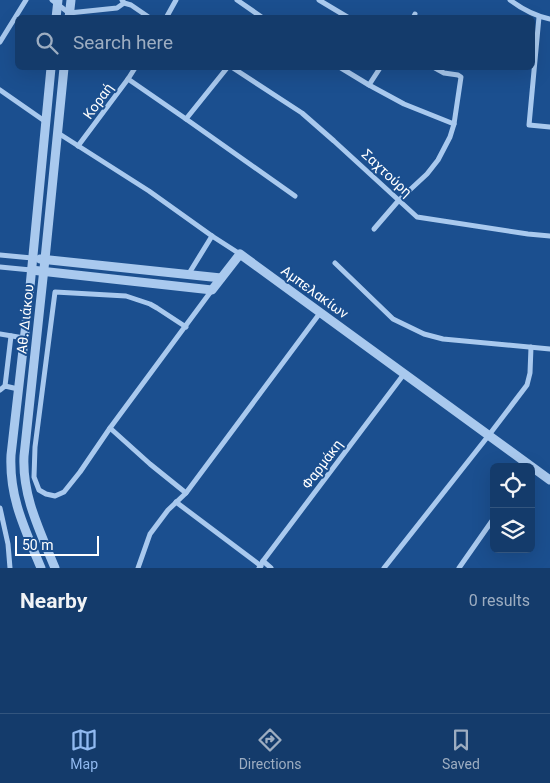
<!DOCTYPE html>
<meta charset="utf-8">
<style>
:root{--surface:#143b6b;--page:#214673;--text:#f1f3f6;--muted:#9dadc1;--line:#33557e;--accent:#90b9f0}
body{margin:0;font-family:Roboto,sans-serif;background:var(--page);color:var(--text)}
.controls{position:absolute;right:15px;bottom:15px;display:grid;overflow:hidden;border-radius:8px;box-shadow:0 5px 20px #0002}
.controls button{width:45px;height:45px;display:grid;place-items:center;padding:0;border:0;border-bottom:1px solid var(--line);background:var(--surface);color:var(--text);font:25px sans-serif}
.scale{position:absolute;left:15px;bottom:12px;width:84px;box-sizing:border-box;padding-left:5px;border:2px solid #fff;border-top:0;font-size:14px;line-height:18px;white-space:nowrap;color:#fff;-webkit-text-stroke:4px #1b4f8f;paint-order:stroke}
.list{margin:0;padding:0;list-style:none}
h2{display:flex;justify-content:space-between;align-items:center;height:65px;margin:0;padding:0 20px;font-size:21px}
h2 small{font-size:16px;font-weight:400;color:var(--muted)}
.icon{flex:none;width:28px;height:28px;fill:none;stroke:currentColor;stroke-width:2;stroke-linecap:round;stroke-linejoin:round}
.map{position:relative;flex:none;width:550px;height:568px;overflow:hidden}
.search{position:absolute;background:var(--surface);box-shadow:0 5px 20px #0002;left:15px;right:15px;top:15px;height:55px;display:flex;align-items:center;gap:12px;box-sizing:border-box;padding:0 18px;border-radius:8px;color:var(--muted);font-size:19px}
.sheet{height:145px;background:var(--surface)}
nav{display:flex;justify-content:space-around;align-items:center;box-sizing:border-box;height:70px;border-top:1px solid var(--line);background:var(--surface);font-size:14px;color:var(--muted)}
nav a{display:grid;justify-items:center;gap:2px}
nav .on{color:var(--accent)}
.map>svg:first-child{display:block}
</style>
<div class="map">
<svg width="550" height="568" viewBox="0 0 550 568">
<rect width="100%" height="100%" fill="#1b4f8f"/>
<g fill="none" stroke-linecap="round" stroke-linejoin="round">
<!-- minor -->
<g stroke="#a9c9ee" stroke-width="5">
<polyline points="52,0 69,13 117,8 124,3"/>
<polyline points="122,0 124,3 131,5 150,18"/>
<polyline points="237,0 263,18"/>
<polyline points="319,0 349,18"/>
<path d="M510 0C522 9 535 16 550 19"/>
<polyline points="539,17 529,125 550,127"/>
<polyline points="166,18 176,0"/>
<polyline points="413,18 415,14"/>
<polyline points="0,42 26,0"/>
<polyline points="233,68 302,113 334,141 417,217 528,234 550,236"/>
<polyline points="341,68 369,85 404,104 454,124"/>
<polyline points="128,79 186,119 227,68"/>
<polyline points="369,85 380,68"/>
<polyline points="0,90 46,122"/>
<polyline points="186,119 295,196"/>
<polyline points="58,133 149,191 212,236 240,254"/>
<polyline points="78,146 128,79 135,68"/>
<polyline points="374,229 399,200 427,174 438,160 450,137 454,124 461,77 458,75 444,73 435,68"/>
<polyline points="0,255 32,258"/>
<polyline points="335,263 393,319 424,334 443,339 550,349"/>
<polyline points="0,267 31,270"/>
<polyline points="188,275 212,236"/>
<polyline points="186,327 157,308 150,304 126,296 55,292 35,447 34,477 39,490 46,494 55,496 64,492 80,472 110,428 212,290"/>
<polyline points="0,334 24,338"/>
<polyline points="5,386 11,336"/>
<polyline points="0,390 5,386 18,389"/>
<polyline points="110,428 150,464 186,493"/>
<polyline points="176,502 261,566"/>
<polyline points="0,508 8,544 10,568"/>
<polyline points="263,561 271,568"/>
<polyline points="138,568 150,534 168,510 186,493 320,313"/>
<polyline points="259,568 263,561 404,374"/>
<polyline points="384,568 489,435 527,385 530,373 531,347"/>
<polyline points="459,568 494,518"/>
</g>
<!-- tertiary -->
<g stroke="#a9c9ee" stroke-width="9">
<polyline points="56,18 58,0"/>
<polyline points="69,18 71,0"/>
<polyline points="40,259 221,278"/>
<polyline points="31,270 212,290 240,254 550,480"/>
<path d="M41 568C25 529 9 498 11 455L29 297 51 68"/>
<path d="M55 568C40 531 22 496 24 456L45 259 64 68"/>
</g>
</g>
<g text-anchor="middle" stroke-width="4" stroke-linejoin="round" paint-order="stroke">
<!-- street labels -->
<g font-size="14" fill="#fff" stroke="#1b4f8f">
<text transform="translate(98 101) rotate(-54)" y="5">Κοραή</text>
<text transform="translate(387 173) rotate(43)" y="5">Σαχτούρη</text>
<text transform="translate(315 292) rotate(36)" y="5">Αμπελακίων</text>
<text transform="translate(25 319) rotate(-84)" y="5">Αθ. Διάκου</text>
<text transform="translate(322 464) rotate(-53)" y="5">Φαρμάκη</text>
</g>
</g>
</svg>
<div class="controls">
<button><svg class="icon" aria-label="locate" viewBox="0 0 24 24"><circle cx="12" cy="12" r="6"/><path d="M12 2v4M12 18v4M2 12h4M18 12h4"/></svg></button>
<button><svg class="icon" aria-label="layers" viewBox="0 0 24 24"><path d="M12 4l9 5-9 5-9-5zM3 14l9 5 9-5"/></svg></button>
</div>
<div class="scale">50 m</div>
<div class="search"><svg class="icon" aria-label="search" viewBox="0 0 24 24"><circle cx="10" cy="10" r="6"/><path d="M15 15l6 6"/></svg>Search here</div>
</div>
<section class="sheet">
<h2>Nearby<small>0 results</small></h2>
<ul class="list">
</ul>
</section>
<nav>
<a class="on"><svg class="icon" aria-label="map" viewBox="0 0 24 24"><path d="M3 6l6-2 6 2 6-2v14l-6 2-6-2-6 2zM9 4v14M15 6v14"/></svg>Map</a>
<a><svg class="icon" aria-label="directions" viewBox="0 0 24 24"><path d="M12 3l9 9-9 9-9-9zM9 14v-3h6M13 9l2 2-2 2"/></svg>Directions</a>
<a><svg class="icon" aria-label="saved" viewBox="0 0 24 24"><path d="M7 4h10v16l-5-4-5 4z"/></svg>Saved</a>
</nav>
